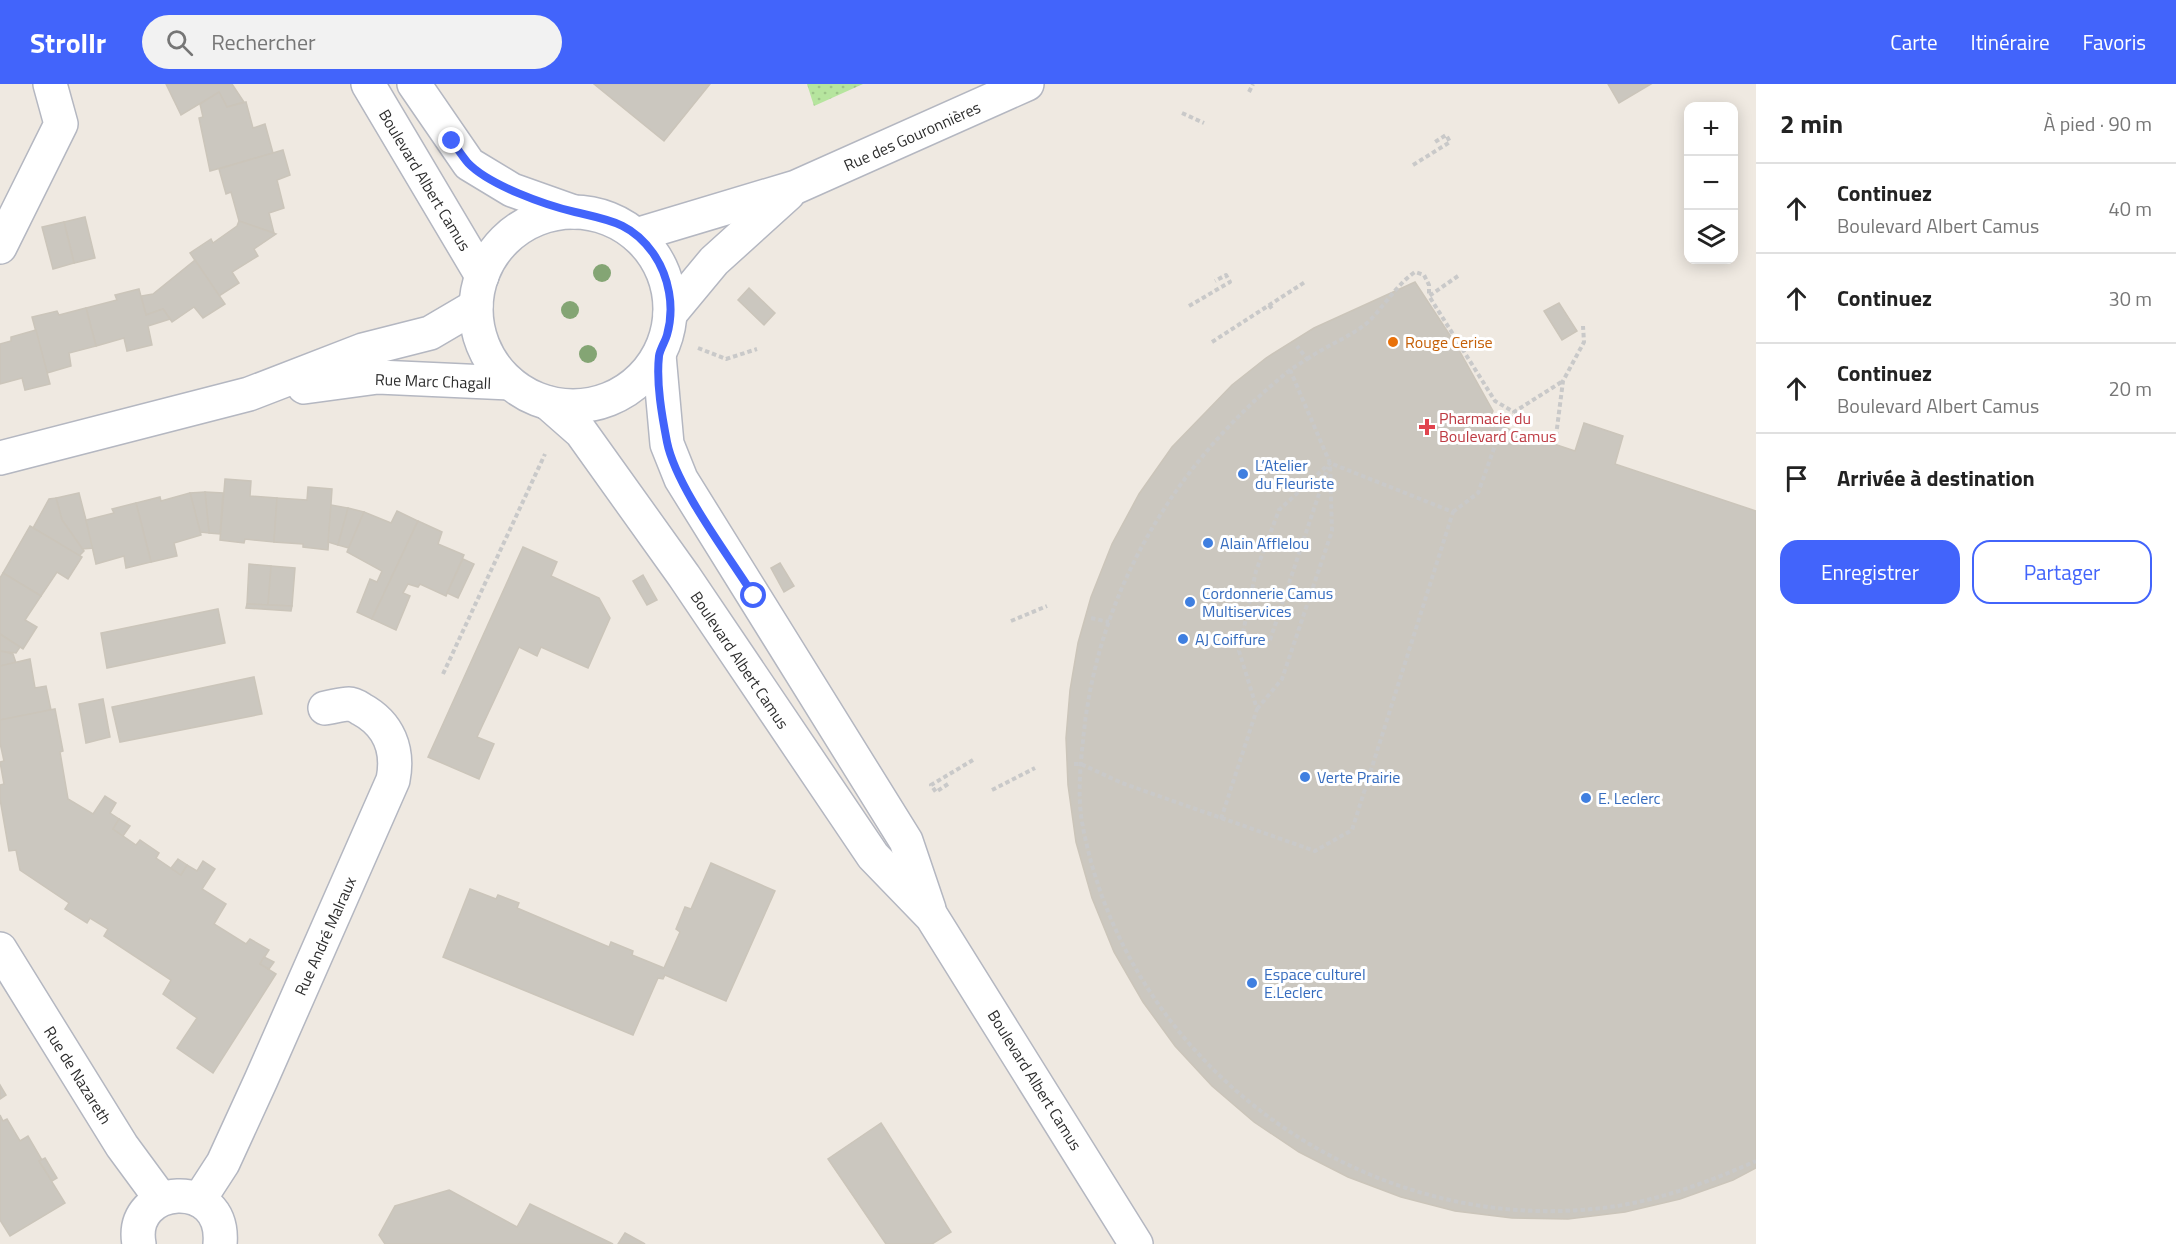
<!DOCTYPE html>
<html lang="fr">
<meta charset="utf-8">
<style>
:root{--surface:#fff;--page:#f2f2f2;--text:#222;--muted:#767676;--line:#e0e0e0;--accent:#4264fb}
body{margin:0;font-family:"Titillium Web",sans-serif;background:var(--page);color:var(--text)}
.controls{position:absolute;right:18px;top:18px;display:grid;overflow:hidden;border-radius:12px;box-shadow:0 3px 15px #0003}
.controls button{width:54px;height:54px;display:grid;place-items:center;padding:0;border:0;border-bottom:2px solid var(--line);background:var(--surface);color:var(--text);font:30px sans-serif}
.stop{position:absolute;width:18px;height:18px;margin:-14px;border:4px solid #4264fb;border-radius:50%;background:#fff}
.stop.end{background:#4264fb;border-color:#fff;box-shadow:0 2px 6px #0008}
.list{margin:0;padding:0;list-style:none}
h2{display:flex;justify-content:space-between;align-items:center;height:78px;margin:0;padding:0 24px;font-size:26px}
h2 small{font-size:20px;font-weight:400;color:var(--muted)}
.list li{display:grid;grid-template-columns:39px 1fr auto;gap:18px;align-items:center;box-sizing:border-box;height:90px;padding:0 24px;border-top:2px solid var(--line)}
.list b{display:block;font-size:22px;white-space:nowrap}
.list p{margin:0;font-size:20px;white-space:nowrap;color:var(--muted)}
.list em{font-size:20px;font-style:normal;color:var(--muted)}
.actions{display:flex;gap:12px;padding:18px 24px}
.actions a{flex:1;padding:14px 0;border:2px solid var(--accent);border-radius:18px;text-align:center;font-size:21px;color:var(--accent)}
.actions .main{background:var(--accent);color:#fff}
.icon{flex:none;width:33px;height:33px;fill:none;stroke:currentColor;stroke-width:2;stroke-linecap:round;stroke-linejoin:round}
.map{position:relative;flex:none;width:1756px;height:1160px;overflow:hidden}
header{display:flex;align-items:center;gap:36px;box-sizing:border-box;height:84px;padding:0 30px;background:var(--accent);color:#fff}
header strong{font-size:28px}
nav{display:flex;gap:33px;margin-inline-start:auto;font-size:21px}
.search{width:420px;height:54px;background:var(--page);display:flex;align-items:center;gap:15px;box-sizing:border-box;padding:0 21px;border-radius:33px;color:var(--muted);font-size:22px}
main{display:flex}
aside{flex:1;background:var(--surface)}
.map>svg:first-child{display:block}
</style>
<header>
<strong>Strollr</strong>
<div class="search"><svg class="icon" aria-label="search" viewBox="0 0 24 24"><circle cx="10" cy="10" r="6"/><path d="M15 15l6 6"/></svg>Rechercher</div>
<nav><a>Carte</a><a>Itinéraire</a><a>Favoris</a></nav>
</header>
<main>
<div class="map">
<svg width="1756" height="1160" viewBox="0 0 1756 1160">
<defs>
<pattern id="grass-dots" width="8" height="8" patternUnits="userSpaceOnUse" patternTransform="scale(1.5)"><rect width="8" height="8" fill="#b6e59e"/><path d="M2 2h.1M6 6h.1" fill="none" stroke="#9dc588" stroke-width="1.8" stroke-linecap="round"/></pattern>
</defs>
<rect width="100%" height="100%" fill="#efe9e1"/>
<!-- grass -->
<polygon fill="url(#grass-dots)" points="807,0 863,0 814,22"/>
<!-- building -->
<g fill="#cbc7bf" stroke="#cbc5ba" stroke-width="1.5">
<polygon points="166,0 232,0 244,18 227,23 219,8 181,31"/>
<polygon points="594,0 710,0 664,57"/>
<polygon points="1608,0 1651,0 1619,19"/>
<polygon points="219,8 227,23 246,18 253,44 265,40 273,69 210,87 199,34 203,33 200,20"/>
<polygon points="283,66 290,91 277,96 284,124 269,129 274,149 239,137 231,108 226,110 219,85"/>
<polygon points="85,133 95,174 74,179 64,138"/>
<polygon points="239,137 276,150 254,165 258,172 232,188 239,199 219,212 190,169 211,155 213,159 237,142"/>
<polygon points="64,138 74,179 53,185 42,143"/>
<polygon points="195,176 225,220 203,234 194,223 172,238 163,225 146,231 141,212 153,210"/>
<polygon points="1415,198 1455,259 1493,327 1488,338 1575,367 1584,339 1623,352 1615,380 1756,427 1756,1084 1733,1096 1680,1115 1625,1128 1568,1135 1512,1134 1455,1127 1401,1113 1348,1093 1299,1068 1254,1038 1212,1002 1175,962 1143,918 1114,868 1092,814 1076,758 1068,701 1066,654 1070,606 1078,559 1091,513 1112,460 1139,410 1172,363 1232,301 1266,274 1314,244"/>
<polygon points="749,204 775,229 764,241 738,216"/>
<polygon points="139,205 146,231 163,225 170,235 148,242 152,261 127,267 124,254 96,262 86,224 117,216 115,211"/>
<polygon points="1559,219 1577,247 1562,256 1544,227"/>
<polygon points="86,224 96,262 69,269 71,282 47,289 32,233 57,227 59,231"/>
<polygon points="36,246 50,300 25,306 22,294 0,300 0,260 11,257 11,253"/>
<polygon points="225,395 251,397 250,412 277,414 274,458 245,455 244,459 220,456"/>
<polygon points="308,403 332,405 328,466 303,463 303,460 274,458 277,414 307,416"/>
<polygon points="205,408 223,409 220,450 209,449"/>
<polygon points="205,408 209,449 200,448 190,409"/>
<polygon points="79,409 86,436 94,464 82,465 62,436 56,414"/>
<polygon points="190,409 201,451 174,459 177,472 151,478 136,419 160,413 161,417"/>
<polygon points="56,414 62,436 84,467 79,472 33,444 49,415"/>
<polygon points="136,419 151,478 126,484 124,472 96,480 86,436 114,429 112,425"/>
<polygon points="331,421 348,424 338,461 328,458"/>
<polygon points="348,424 364,428 349,464 338,461"/>
<polygon points="397,427 418,437 372,535 357,528 370,495 377,498 382,487 347,468 364,428 391,439"/>
<polygon points="418,437 442,448 438,460 464,471 446,512 420,500 418,503 408,500 403,509 410,512 396,546 372,535"/>
<polygon points="30,442 82,473 68,495 57,488 41,512 3,489"/>
<polygon points="523,463 557,478 551,492 599,514 610,534 588,584 541,563 537,572 519,563 477,653 494,660 479,695 428,673"/>
<polygon points="463,475 474,480 458,514 447,509"/>
<polygon points="780,479 794,502 784,508 771,484"/>
<polygon points="249,480 271,482 268,521 247,520"/>
<polygon points="271,482 295,484 292,522 268,521"/>
<polygon points="3,489 41,512 25,536 37,543 23,565 0,550 0,494"/>
<polygon points="643,491 657,516 647,521 633,497"/>
<polygon points="247,520 268,521 292,522 291,527 246,524"/>
<polygon points="218,525 225,559 107,584 101,549"/>
<polygon points="0,550 20,563 16,569 0,567"/>
<polygon points="0,567 13,570 16,579 0,582"/>
<polygon points="30,575 35,604 46,602 51,626 0,636 0,582"/>
<polygon points="254,593 262,630 120,658 112,623"/>
<polygon points="103,615 110,653 86,659 79,620"/>
<polygon points="55,625 63,667 60,668 68,715 93,730 105,712 116,719 110,729 119,735 113,745 136,761 140,756 159,769 156,774 181,791 187,781 197,787 203,777 215,785 202,805 226,820 214,840 246,860 250,855 269,866 260,880 276,890 213,989 177,964 197,934 163,910 171,896 104,852 108,845 90,834 87,839 65,825 69,819 20,786 16,766 9,767 0,715 0,701 4,700 0,678 4,677 0,659 0,636"/>
<polygon points="119,735 130,742 123,752 113,745"/>
<polygon points="178,775 187,781 181,791 171,784"/>
<polygon points="711,779 775,807 726,917 665,891 663,895 658,894 633,951 443,873 470,805 496,815 498,811 519,819 517,824 609,863 611,858 633,867 632,871 664,884 680,848 676,845 685,823 691,825"/>
<polygon points="264,873 274,878 269,885 260,880"/>
<polygon points="0,1001 6,1011 0,1015"/>
<polygon points="0,1031 3,1037 7,1035 20,1057 28,1052 42,1076 39,1077 65,1119 10,1152 0,1136"/>
<polygon points="881,1039 951,1148 932,1160 886,1160 828,1075"/>
<polygon points="45,1074 57,1094 52,1097 39,1077"/>
<polygon points="449,1106 517,1143 530,1120 613,1160 385,1160 379,1151 395,1122"/>
<polygon points="625,1149 645,1160 618,1160"/>
</g>
<g fill="none" stroke-linecap="round" stroke-linejoin="round">
<!-- minor casing -->
<g stroke="#b4b7c1" stroke-width="36">
<g id="minor">
<polyline points="636,151 796,103 1027,0"/>
<polyline points="0,163 61,40 50,0"/>
<polyline points="670,230 714,177 788,110"/>
<polyline points="304,303 378,293 510,299"/>
<polyline points="0,374 249,310 363,266 430,249 476,222"/>
<polyline points="0,865 122,1062 161,1115"/>
<path d="M199 1116 223 1079 261 996 393 696C399 666 389 640 361 625 358 623 353 620 349 620 341 620 333 623 325 624"/>
<path d="M139 1160C128 1100 226 1092 220 1160"/>
</g>
</g>
<!-- secondary casing -->
<g stroke="#b4b7c1" stroke-width="36">
<g id="secondary">
<polyline points="368,0 482,192"/>
<polyline points="414,0 469,80 512,106 574,128"/>
<circle cx="573" cy="225" r="97"/>
<polyline points="659,271 667,360 681,395 906,757 929,825"/>
<polyline points="548,319 581,348 684,492 873,772 932,833 1136,1160"/>
</g>
</g>
<!-- path -->
<g stroke="#c9c9c9" stroke-width="4" stroke-dasharray="4.5 3" stroke-linecap="butt">
<polyline points="1249,8 1253,0"/>
<polyline points="1182,29 1204,39"/>
<polyline points="1413,81 1450,58 1446,51 1435,58"/>
<polyline points="1458,192 1429,212 1495,317 1514,328"/>
<polyline points="1269,221 1273,226"/>
<polyline points="1189,222 1230,198 1226,191 1215,197"/>
<polyline points="1212,258 1305,198"/>
<polyline points="698,264 726,275 757,265"/>
<path d="M1307 275C1326 262 1350 253 1367 239 1384 223 1395 202 1415 188L1424 191 1429 201V212"/>
<path d="M1290 286C1178 376 1100 503 1084 647 1081 676 1077 709 1082 738 1126 983 1369 1160 1617 1122 1666 1114 1711 1097 1756 1077"/>
<polyline points="1555,360 1563,297 1584,258 1583,242"/>
<polyline points="1453,428 1478,409 1502,342 1514,328 1563,297"/>
<polyline points="1091,534 1109,538"/>
<polyline points="1011,537 1047,522"/>
<polyline points="1270,556 1328,383"/>
<polyline points="443,590 545,370"/>
<polyline points="1257,625 1282,595 1332,447 1330,379"/>
<polyline points="1074,680 1081,680 1122,699 1315,767 1352,746 1453,428 1330,379 1290,286 1307,275 1297,262"/>
<polyline points="948,700 936,708 931,701 973,676"/>
<polyline points="992,706 1035,684"/>
<polyline points="1221,735 1257,625 1239,567 1256,487 1279,426 1330,379"/>
</g>
<!-- minor -->
<use href="#minor" stroke="#fff" stroke-width="33"/>
<!-- secondary -->
<use href="#secondary" stroke="#fff" stroke-width="33"/>
</g>
<!-- trees -->
<g fill="#84a574">
<circle cx="602" cy="189" r="9"/>
<circle cx="570" cy="226" r="9"/>
<circle cx="588" cy="270" r="9"/>
</g>
<g fill="none" stroke-linecap="round" stroke-linejoin="round">
<!-- route -->
<path stroke="#4264fb" stroke-width="8" d="M452 57C457 64 462 72 468 79 489 101 545 121 575 128 608 136 631 138 653 169 669 192 675 223 667 251 665 258 660 265 659 272 656 299 662 332 667 358 676 403 729 472 754 512"/>
</g>
<!-- markers -->
<circle fill="#e8710a" stroke="#fff" stroke-width="2" cx="1393" cy="258" r="6"/>
<path fill="#e0444e" stroke="#fff" stroke-width="2" d="M1424 334h6v6h6v6h-6v6h-6v-6h-6v-6h6z"/>
<g fill="#3f7fe0" stroke="#fff" stroke-width="2">
<circle cx="1243" cy="390" r="6"/>
<circle cx="1208" cy="459" r="6"/>
<circle cx="1190" cy="518" r="6"/>
<circle cx="1183" cy="555" r="6"/>
<circle cx="1305" cy="693" r="6"/>
<circle cx="1586" cy="714" r="6"/>
<circle cx="1252" cy="899" r="6"/>
</g>
<g text-anchor="middle" stroke-width="6" stroke-linejoin="round" paint-order="stroke">
<!-- street labels -->
<g font-size="16" fill="#2e2e2e" stroke="#fff">
<text transform="translate(912 52) rotate(-24)" y="6">Rue des Gouronnières</text>
<text transform="translate(425 96) rotate(59)" y="6">Boulevard Albert Camus</text>
<text transform="translate(433 297) rotate(2)" y="6">Rue Marc Chagall</text>
<text transform="translate(740 576) rotate(56)" y="6">Boulevard Albert Camus</text>
<text transform="translate(325 852) rotate(-66)" y="6">Rue André Malraux</text>
<text transform="translate(78 991) rotate(58)" y="6">Rue de Nazareth</text>
<text transform="translate(1035 996) rotate(58)" y="6">Boulevard Albert Camus</text>
</g>
<!-- food labels -->
<g font-size="16" fill="#c56008" stroke="#fff" text-anchor="start">
<text x="1405" y="264">Rouge Cerise</text>
</g>
<!-- health labels -->
<g font-size="16" fill="#be3a42" stroke="#fff" text-anchor="start">
<text x="1439" y="340">Pharmacie du<tspan x="1439" dy="18">Boulevard Camus</tspan></text>
</g>
<!-- shop labels -->
<g font-size="16" fill="#366cbe" stroke="#fff" text-anchor="start">
<text x="1255" y="387">L’Atelier<tspan x="1255" dy="18">du Fleuriste</tspan></text>
<text x="1220" y="465">Alain Afflelou</text>
<text x="1202" y="515">Cordonnerie Camus<tspan x="1202" dy="18">Multiservices</tspan></text>
<text x="1195" y="561">AJ Coiffure</text>
<text x="1317" y="699">Verte Prairie</text>
<text x="1598" y="720">E. Leclerc</text>
<text x="1264" y="896">Espace culturel<tspan x="1264" dy="18">E.Leclerc</tspan></text>
</g>
</g>
</svg>
<div class="controls">
<button>+</button>
<button>−</button>
<button><svg class="icon" aria-label="layers" viewBox="0 0 24 24"><path d="M12 4l9 5-9 5-9-5zM3 14l9 5 9-5"/></svg></button>
</div>
<div class="stop" style="left:754px;top:512px"></div>
<div class="stop end" style="left:452px;top:57px"></div>
</div>
<aside>
<h2>2 min<small>À pied · 90 m</small></h2>
<ul class="list">
<li><svg class="icon" aria-label="ahead" viewBox="0 0 24 24"><path d="M12 20V5M6 11l6-6 6 6"/></svg><div><b>Continuez</b><p>Boulevard Albert Camus</p></div><em>40 m</em></li>
<li><svg class="icon" aria-label="ahead" viewBox="0 0 24 24"><path d="M12 20V5M6 11l6-6 6 6"/></svg><div><b>Continuez</b></div><em>30 m</em></li>
<li><svg class="icon" aria-label="ahead" viewBox="0 0 24 24"><path d="M12 20V5M6 11l6-6 6 6"/></svg><div><b>Continuez</b><p>Boulevard Albert Camus</p></div><em>20 m</em></li>
<li><svg class="icon" aria-label="arrive" viewBox="0 0 24 24"><path d="M6 21V4h12l-3 4 3 4H6"/></svg><div><b>Arrivée à destination</b></div></li>
</ul>
<div class="actions"><a class="main">Enregistrer</a><a>Partager</a></div>
</aside>
</main>
